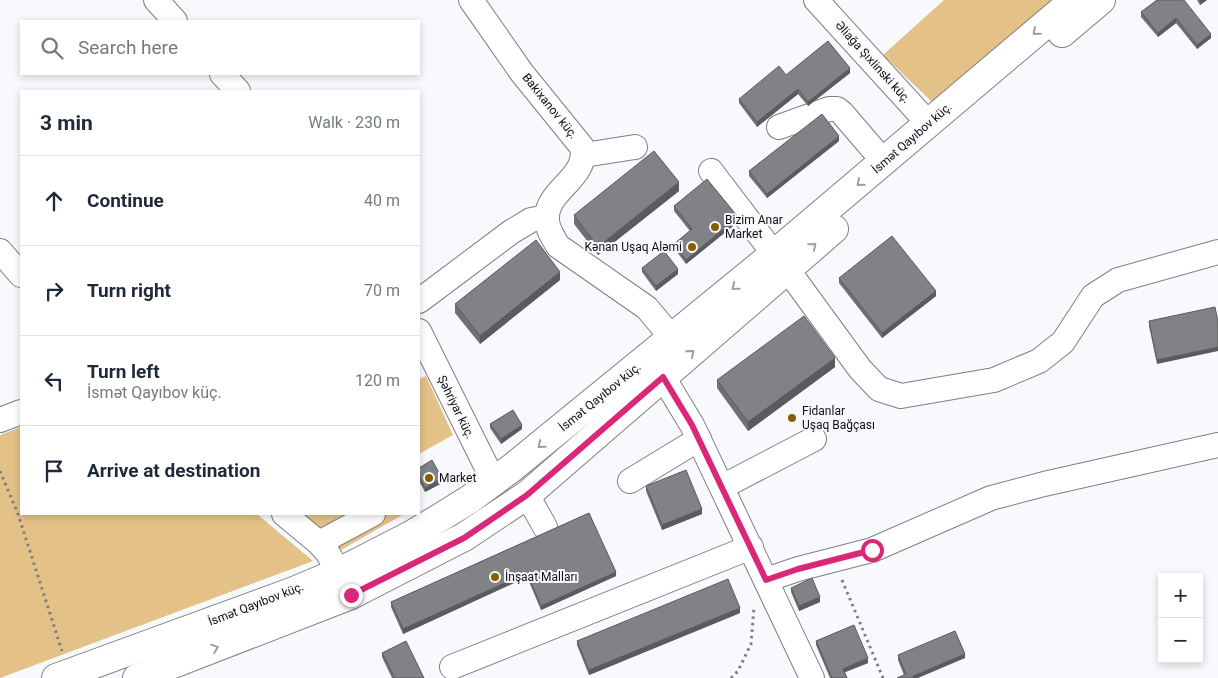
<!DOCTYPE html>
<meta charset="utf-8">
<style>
:root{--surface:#fff;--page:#f6f6f7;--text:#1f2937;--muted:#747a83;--line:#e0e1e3}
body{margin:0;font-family:Roboto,sans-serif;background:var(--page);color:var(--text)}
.controls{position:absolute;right:15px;bottom:15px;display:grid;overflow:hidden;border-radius:0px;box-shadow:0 2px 8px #0003}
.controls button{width:45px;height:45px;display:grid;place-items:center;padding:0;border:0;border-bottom:1px solid var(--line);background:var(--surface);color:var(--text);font:25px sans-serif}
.stop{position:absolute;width:15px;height:15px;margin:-11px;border:4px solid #db2777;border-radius:50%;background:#fff}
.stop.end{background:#db2777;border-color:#fff;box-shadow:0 1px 5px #0008}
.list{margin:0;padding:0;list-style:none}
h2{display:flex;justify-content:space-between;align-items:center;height:65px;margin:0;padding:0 20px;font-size:21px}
h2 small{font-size:16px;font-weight:400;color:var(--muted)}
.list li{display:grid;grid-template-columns:32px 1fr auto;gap:15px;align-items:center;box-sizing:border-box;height:90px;padding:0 20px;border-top:1px solid var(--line)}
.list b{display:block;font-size:19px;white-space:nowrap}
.list p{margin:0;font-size:16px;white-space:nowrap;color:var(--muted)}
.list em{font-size:16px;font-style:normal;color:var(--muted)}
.icon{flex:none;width:28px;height:28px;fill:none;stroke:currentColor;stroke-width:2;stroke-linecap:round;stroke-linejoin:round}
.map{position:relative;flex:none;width:1218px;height:678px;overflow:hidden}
.search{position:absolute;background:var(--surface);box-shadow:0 2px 8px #0003;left:20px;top:20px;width:400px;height:55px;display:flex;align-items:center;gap:12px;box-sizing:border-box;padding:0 18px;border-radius:0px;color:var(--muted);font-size:19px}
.panel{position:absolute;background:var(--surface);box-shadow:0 2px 8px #0003;left:20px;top:90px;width:400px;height:425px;border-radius:0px}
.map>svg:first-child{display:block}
</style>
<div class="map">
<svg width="1218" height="678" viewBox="0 0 1218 678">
<rect width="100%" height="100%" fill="#f8f9fd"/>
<!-- green -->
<g fill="#e4c187">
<polygon points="944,0 1053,0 932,102 883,55"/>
<polygon points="426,376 453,435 419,454 419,379"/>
<polygon points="21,427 21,514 257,514 313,561 0,678 0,435"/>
<polygon points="303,514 404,514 341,550"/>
</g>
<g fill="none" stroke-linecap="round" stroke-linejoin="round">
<!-- minor casing -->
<g stroke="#7f7f83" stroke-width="26">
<g id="minor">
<polyline points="156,0 175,21"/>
<path d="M471 0 522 73 582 147C589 177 547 190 547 217 546 228 553 237 558 246L647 308 672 338"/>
<polyline points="816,0 929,124"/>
<polyline points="222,74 238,91"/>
<polyline points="779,127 829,109 837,109 842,113 884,162"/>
<polyline points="584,155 635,147"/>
<polyline points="711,171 774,254"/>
<polyline points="0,251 21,275"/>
<polyline points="787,269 860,369 879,389 901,396 994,380 1039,361 1063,342 1093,296 1118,280 1218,252"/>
<polyline points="419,301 511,232 531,220 547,217"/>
<polyline points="419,331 494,482"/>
<polyline points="663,377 692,425 812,678"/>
<polyline points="0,420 21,412"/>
<polyline points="630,481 699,439"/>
<polyline points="722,487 814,439"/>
<polyline points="527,495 545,527"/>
<polyline points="284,514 319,543 327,552 339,572"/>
<polyline points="319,543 373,514"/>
<polyline points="766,580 798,569 872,550 991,498 1044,484 1218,445"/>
<polyline points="452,667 751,547"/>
</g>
</g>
<!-- major casing -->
<g stroke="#7f7f83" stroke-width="30">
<g id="major">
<polyline points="1062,33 1101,0"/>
<polyline points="56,678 294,591 339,572 411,535 441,517 470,499 513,467 774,254 1074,0"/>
<polyline points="137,678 351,595 464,537 527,495 834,229"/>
</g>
</g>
<!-- path -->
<g stroke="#7e7f81" stroke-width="3" stroke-dasharray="2.5 4" stroke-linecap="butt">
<polyline points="0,471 18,514 62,651"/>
<polyline points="842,580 883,678"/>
<polyline points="731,678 738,671 751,644 754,607"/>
</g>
<!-- minor -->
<use href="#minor" stroke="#fff" stroke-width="24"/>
<!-- major -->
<use href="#major" stroke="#fff" stroke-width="28"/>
</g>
<!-- wall -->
<g fill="#6f7072">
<polygon points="1157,0 1211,38 1197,49 1176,23 1158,37 1141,17 1141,12"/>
<polygon points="1197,0 1207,0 1200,5"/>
<polygon points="850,73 808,106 798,94 757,127 739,103 739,99 786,75"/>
<polygon points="839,141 767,198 749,176 749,171"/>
<polygon points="679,191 598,255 574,224 574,215"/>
<polygon points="674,206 738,222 686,264 674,248 674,244 690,231 674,211"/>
<polygon points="642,268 678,274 656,291 642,272"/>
<polygon points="839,278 936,296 882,338 839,283"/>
<polygon points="560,280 480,344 455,313 455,304"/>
<polygon points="1149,321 1218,322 1157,364 1149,326"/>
<polygon points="835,367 748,431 717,388 717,380"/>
<polygon points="490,424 522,429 501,444 490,428"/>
<polygon points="419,468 442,483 425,492 419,481"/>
<polygon points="646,486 702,514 662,530 646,491"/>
<polygon points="589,513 616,576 541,610 527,577 403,634 391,607 391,602"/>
<polygon points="791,588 820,602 799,611 791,592"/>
<polygon points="740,613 589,675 577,645 577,641"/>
<polygon points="816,641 868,663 845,672 847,678 830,678 816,645"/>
<polygon points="382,653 424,678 392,678 382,657"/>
<polygon points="898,655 965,658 904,675 898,660"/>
</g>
<!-- shaded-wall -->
<g fill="#5a5b5d">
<polygon points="1200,0 1207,0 1200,5"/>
<polygon points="1176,18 1176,23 1158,37 1158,33"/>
<polygon points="1211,34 1211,38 1197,49 1197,45"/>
<polygon points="850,68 850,73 808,106 808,102"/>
<polygon points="798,89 798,94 757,127 757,122"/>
<polygon points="839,136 839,141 767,198 767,194"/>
<polygon points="679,182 679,191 598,255 598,247"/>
<polygon points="738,217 738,222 686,264 686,260"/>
<polygon points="678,269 678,274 656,291 656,286"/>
<polygon points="560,272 560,280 480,344 480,336"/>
<polygon points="936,291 936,296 882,338 882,333"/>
<polygon points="1218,347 1218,351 1157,364 1157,360"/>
<polygon points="835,358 835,367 748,431 748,422"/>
<polygon points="522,425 522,429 501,444 501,439"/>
<polygon points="442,478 442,483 425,492 425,488"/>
<polygon points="702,509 702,514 662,530 662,525"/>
<polygon points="616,572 616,576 541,610 541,606"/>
<polygon points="527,573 527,577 403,634 403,629"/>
<polygon points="820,597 820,602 799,611 799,606"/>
<polygon points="740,608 740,613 589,675 589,670"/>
<polygon points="965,654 965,658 918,678 913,678 913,676"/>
<polygon points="868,658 868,663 843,673 843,669"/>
</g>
<!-- building -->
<g fill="#818285" stroke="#5a5b5d">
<polygon points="1157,0 1184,0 1211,34 1197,45 1176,18 1158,33 1141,12"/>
<polygon points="828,41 850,68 808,102 798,89 757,122 739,99 779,66 786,75"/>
<polygon points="822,114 839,136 767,194 749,171"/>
<polygon points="654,151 679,182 598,247 574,215"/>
<polygon points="707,179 738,217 686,260 674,244 692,229 674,206"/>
<polygon points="892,236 936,291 882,333 839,278"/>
<polygon points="536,240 560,272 480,336 455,304"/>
<polygon points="664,251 678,269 656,286 642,268"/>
<polygon points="1215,307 1218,322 1218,347 1157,360 1149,321"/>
<polygon points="804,316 835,358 748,422 717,380"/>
<polygon points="513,410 522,425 501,439 490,424"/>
<polygon points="432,460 442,478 425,488 419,476 419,468"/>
<polygon points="686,470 702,509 662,525 646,486"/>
<polygon points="589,513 616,572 541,606 527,573 403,629 391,602"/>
<polygon points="812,578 820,597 799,606 791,588"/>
<polygon points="728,579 740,608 589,670 577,641"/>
<polygon points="854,625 868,658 843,669 847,678 832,678 816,641"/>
<polygon points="955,631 965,654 913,676 914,678 897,678 906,674 898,655"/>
<polygon points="406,641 424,678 395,678 382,653"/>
</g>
<!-- one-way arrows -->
<defs><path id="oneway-chevron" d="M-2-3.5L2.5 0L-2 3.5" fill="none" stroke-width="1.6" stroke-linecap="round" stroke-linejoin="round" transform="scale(1.25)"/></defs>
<g stroke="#9f9fa0">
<use href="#oneway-chevron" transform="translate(1036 32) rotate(139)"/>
<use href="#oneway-chevron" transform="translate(860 183) rotate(140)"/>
<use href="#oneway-chevron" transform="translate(813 246) rotate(-41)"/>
<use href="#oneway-chevron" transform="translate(735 287) rotate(141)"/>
<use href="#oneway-chevron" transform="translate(691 353) rotate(-41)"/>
<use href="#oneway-chevron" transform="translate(541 445) rotate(141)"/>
<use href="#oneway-chevron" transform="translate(215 648) rotate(-21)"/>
</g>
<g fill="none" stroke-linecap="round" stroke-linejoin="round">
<!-- route -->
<polyline stroke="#db2777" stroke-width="6" points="351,595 464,538 495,517 527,495 663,377 692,425 766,580 798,569 872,550"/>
</g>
<!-- markers -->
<g fill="#885f00" stroke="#f8f9fd" stroke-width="2">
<circle cx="715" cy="227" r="5"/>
<circle cx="692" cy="247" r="5"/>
<circle cx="792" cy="418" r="5"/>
<circle cx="429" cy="478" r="5"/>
<circle cx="495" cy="577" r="5"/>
</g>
<g text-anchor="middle" stroke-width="4" stroke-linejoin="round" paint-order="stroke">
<!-- street labels -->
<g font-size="12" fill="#101011" stroke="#f8f9fd">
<text transform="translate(873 62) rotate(48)" y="4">Əliağa Şıxlinski küç.</text>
<text transform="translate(550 106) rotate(51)" y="4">Bakixanov küç.</text>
<text transform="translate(912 138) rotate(-41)" y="4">İsmət Qayıbov küç.</text>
<text transform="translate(600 397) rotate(-39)" y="4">İsmət Qayıbov küç.</text>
<text transform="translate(456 407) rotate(64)" y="4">Şəhriyar küç.</text>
<text transform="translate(256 604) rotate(-21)" y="4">İsmət Qayıbov küç.</text>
</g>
<!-- poi labels -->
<g font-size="12" fill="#101011" stroke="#f8f9fd" text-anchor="start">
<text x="725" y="224">Bizim Anar<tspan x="725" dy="14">Market</tspan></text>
<text x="682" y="251" text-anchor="end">Kənan Uşaq Aləmi</text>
<text x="802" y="415">Fidanlar<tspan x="802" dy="14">Uşaq Bağçası</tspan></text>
<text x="439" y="482">Market</text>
<text x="505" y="581">İnşaat Malları</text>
</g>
</g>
</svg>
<div class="controls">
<button>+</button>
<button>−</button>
</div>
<div class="stop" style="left:872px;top:550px"></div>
<div class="stop end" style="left:351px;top:595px"></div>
<div class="search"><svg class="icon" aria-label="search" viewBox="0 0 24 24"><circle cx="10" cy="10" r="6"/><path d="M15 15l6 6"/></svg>Search here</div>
<section class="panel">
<h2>3 min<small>Walk · 230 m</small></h2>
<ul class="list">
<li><svg class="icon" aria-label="ahead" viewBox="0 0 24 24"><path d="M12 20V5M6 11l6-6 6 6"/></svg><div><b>Continue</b></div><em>40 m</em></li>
<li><svg class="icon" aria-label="right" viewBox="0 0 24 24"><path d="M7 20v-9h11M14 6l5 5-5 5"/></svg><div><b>Turn right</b></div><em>70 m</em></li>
<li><svg class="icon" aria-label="left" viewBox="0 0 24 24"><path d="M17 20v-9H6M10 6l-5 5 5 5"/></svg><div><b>Turn left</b><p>İsmət Qayıbov küç.</p></div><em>120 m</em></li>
<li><svg class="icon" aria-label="arrive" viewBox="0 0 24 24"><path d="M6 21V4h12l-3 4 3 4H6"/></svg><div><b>Arrive at destination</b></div></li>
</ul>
</section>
</div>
